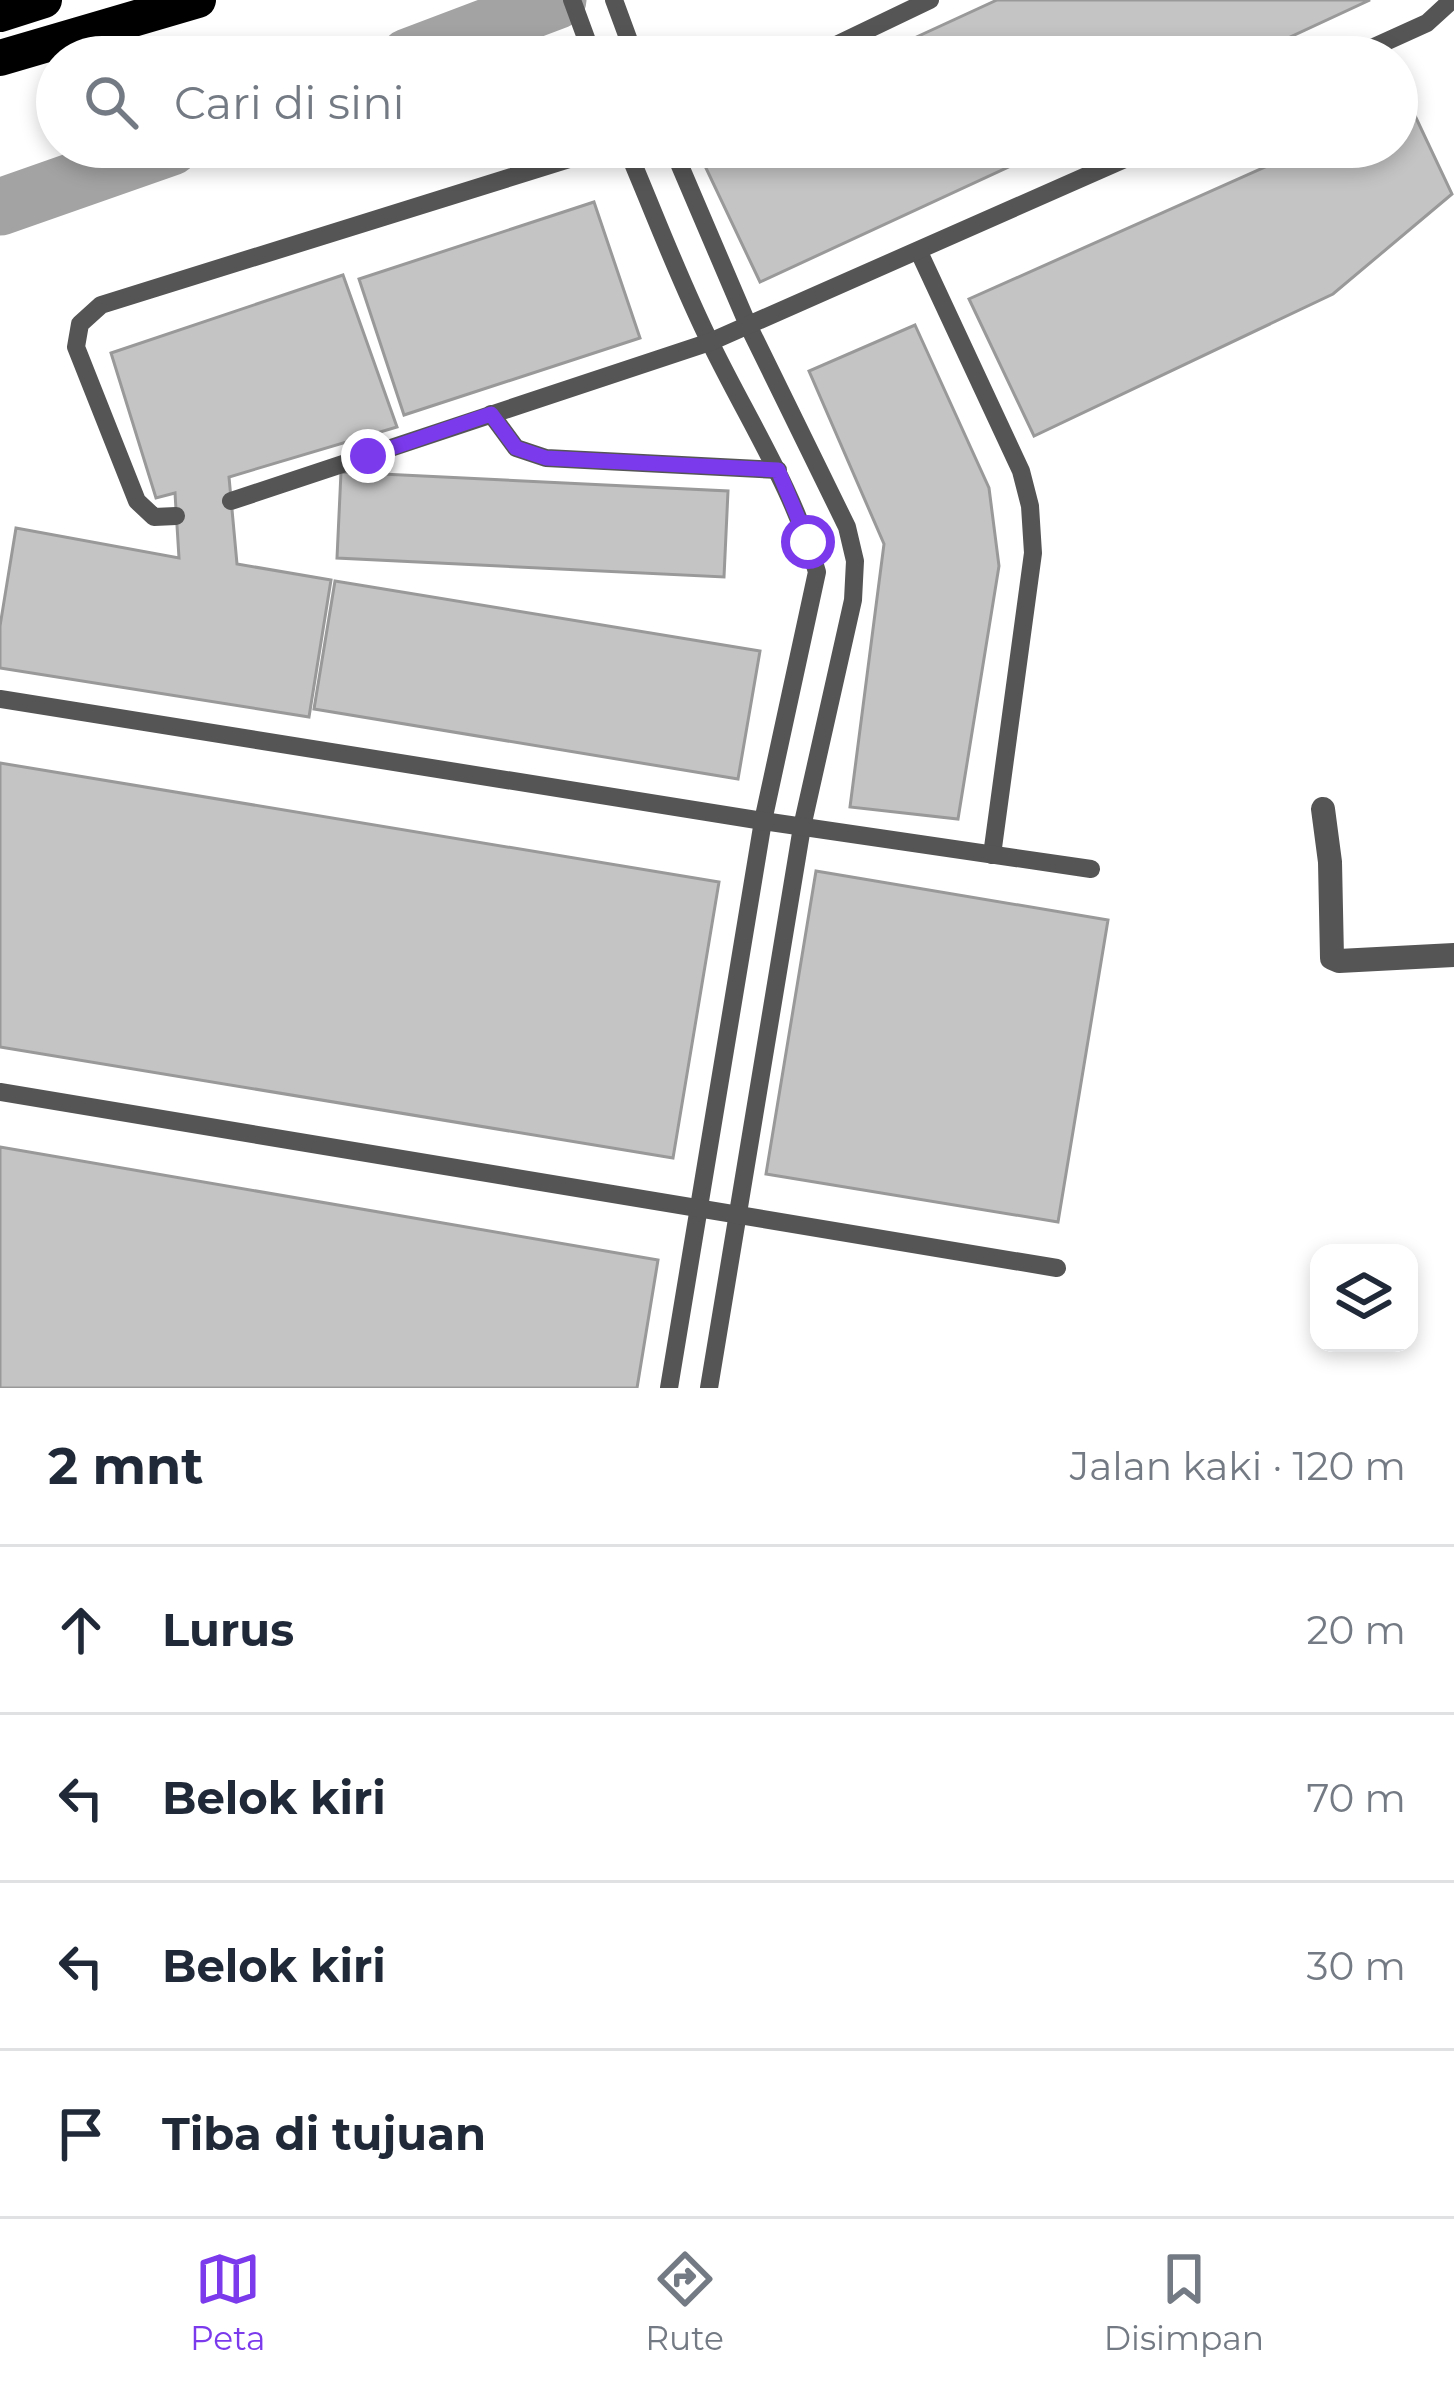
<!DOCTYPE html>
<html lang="id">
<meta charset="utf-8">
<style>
:root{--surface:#fff;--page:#f6f6f7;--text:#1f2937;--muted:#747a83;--line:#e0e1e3;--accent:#7c3aed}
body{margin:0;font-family:Montserrat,sans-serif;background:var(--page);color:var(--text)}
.controls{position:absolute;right:36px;bottom:36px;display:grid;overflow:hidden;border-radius:24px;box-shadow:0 6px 18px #0003}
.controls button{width:108px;height:108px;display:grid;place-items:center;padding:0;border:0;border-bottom:3px solid var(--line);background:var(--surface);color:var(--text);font:60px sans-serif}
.stop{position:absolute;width:36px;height:36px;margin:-27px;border:9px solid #7c3aed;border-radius:50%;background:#fff}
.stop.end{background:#7c3aed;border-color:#fff;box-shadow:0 3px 12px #0008}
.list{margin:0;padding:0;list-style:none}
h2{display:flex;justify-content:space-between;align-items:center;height:156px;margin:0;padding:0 48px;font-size:51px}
h2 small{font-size:39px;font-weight:400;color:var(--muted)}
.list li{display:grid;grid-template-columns:78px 1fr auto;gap:36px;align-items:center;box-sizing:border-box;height:168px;padding:0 48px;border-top:3px solid var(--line)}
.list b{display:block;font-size:45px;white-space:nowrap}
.list em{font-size:39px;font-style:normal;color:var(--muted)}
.icon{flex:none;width:66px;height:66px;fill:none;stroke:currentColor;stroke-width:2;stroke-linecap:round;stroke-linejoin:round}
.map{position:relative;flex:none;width:1454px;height:1388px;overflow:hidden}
.search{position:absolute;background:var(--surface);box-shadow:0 6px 18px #0003;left:36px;right:36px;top:36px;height:132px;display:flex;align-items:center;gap:30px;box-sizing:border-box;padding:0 42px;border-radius:66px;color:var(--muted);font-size:45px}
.sheet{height:828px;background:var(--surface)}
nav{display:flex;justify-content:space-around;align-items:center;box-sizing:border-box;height:168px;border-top:3px solid var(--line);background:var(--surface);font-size:33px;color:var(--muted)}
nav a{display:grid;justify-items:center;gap:6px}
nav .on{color:var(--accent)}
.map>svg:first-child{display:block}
</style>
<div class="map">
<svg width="1454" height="1388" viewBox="0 0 1454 1388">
<rect width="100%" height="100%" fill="#fff"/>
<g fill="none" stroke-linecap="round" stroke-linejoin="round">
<!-- river -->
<g stroke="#a3a3a3" stroke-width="57">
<polyline points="408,57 558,0"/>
<polyline points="0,207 171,147"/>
</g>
</g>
<!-- building -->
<g fill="#c4c4c4" stroke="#999" stroke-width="3">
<polygon points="997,0 1370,0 1247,57 873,57"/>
<polygon points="1409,103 1452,194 1333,294 1034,436 969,299 1310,147 1397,147 1397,108"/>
<polygon points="696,147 1052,147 760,282"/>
<polygon points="594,202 640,338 404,415 359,279"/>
<polygon points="343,275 397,427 229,477 237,564 331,580 309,717 0,668 0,626 16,528 179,558 175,493 156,498 111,353"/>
<polygon points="915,325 989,488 999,566 958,819 850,807 884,544 809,371"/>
<polygon points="341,472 728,491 724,577 337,558"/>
<polygon points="335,581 760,651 738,779 314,709"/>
<polygon points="0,763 719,882 673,1158 0,1047"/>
<polygon points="816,871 1108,920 1058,1222 766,1174"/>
<polygon points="0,1147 658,1260 637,1388 0,1388"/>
</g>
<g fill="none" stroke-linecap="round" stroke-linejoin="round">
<!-- lane -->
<g stroke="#555" stroke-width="18">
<polyline points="572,0 593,57"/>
<polyline points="614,0 635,57"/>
<polyline points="811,57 930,0"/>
<polyline points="1352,57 1427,23 1452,0"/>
<path d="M626 147C654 212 679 280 711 344 748 420 794 490 817 572L763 821 669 1388"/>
<polyline points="672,147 748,325 847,527 855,561 853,600 802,827 709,1388"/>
<polyline points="919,252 1021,471 1030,506 1033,553 992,855"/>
<polyline points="491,414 516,448 546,458 778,470"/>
<polyline points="231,501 710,342 1152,147"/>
<polyline points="176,516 154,517 137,501 76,347 80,324 101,305 608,147"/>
<polyline points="0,699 763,821 1091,869"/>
<polyline points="0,1092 1057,1268"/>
</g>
<!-- street -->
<polyline stroke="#555" stroke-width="24" points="1323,809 1330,862 1332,958 1339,961 1454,955"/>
<!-- highway -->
<g stroke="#000" stroke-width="36">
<polyline points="0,14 44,0"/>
<polyline points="0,58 198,0"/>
</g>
</g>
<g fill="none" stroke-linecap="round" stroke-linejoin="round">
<!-- route -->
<polyline stroke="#7c3aed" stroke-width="15" points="368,456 491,414 516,448 546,458 778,470 808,542"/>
</g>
</svg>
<div class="controls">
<button><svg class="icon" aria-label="layers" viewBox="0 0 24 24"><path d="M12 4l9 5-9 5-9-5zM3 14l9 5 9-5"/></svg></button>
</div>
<div class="stop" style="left:808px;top:542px"></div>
<div class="stop end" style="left:368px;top:456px"></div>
<div class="search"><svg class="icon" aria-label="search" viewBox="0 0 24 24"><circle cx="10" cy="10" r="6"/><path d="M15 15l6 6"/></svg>Cari di sini</div>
</div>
<section class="sheet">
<h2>2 mnt<small>Jalan kaki · 120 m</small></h2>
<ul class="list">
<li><svg class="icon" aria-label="ahead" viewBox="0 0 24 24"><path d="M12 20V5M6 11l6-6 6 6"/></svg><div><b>Lurus</b></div><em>20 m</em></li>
<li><svg class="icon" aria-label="left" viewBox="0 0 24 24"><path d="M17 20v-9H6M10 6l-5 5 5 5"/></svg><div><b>Belok kiri</b></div><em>70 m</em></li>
<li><svg class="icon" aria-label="left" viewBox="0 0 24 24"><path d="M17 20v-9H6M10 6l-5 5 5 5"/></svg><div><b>Belok kiri</b></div><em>30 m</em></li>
<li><svg class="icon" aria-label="arrive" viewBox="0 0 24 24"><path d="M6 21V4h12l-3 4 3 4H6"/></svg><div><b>Tiba di tujuan</b></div></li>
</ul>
</section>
<nav>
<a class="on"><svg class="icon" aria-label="map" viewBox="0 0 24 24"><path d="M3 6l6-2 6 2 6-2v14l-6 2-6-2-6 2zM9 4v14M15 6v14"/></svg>Peta</a>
<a><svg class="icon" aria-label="directions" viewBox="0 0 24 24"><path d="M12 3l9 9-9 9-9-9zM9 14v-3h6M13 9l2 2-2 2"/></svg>Rute</a>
<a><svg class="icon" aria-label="saved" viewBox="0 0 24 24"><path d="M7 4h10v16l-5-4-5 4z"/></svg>Disimpan</a>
</nav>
